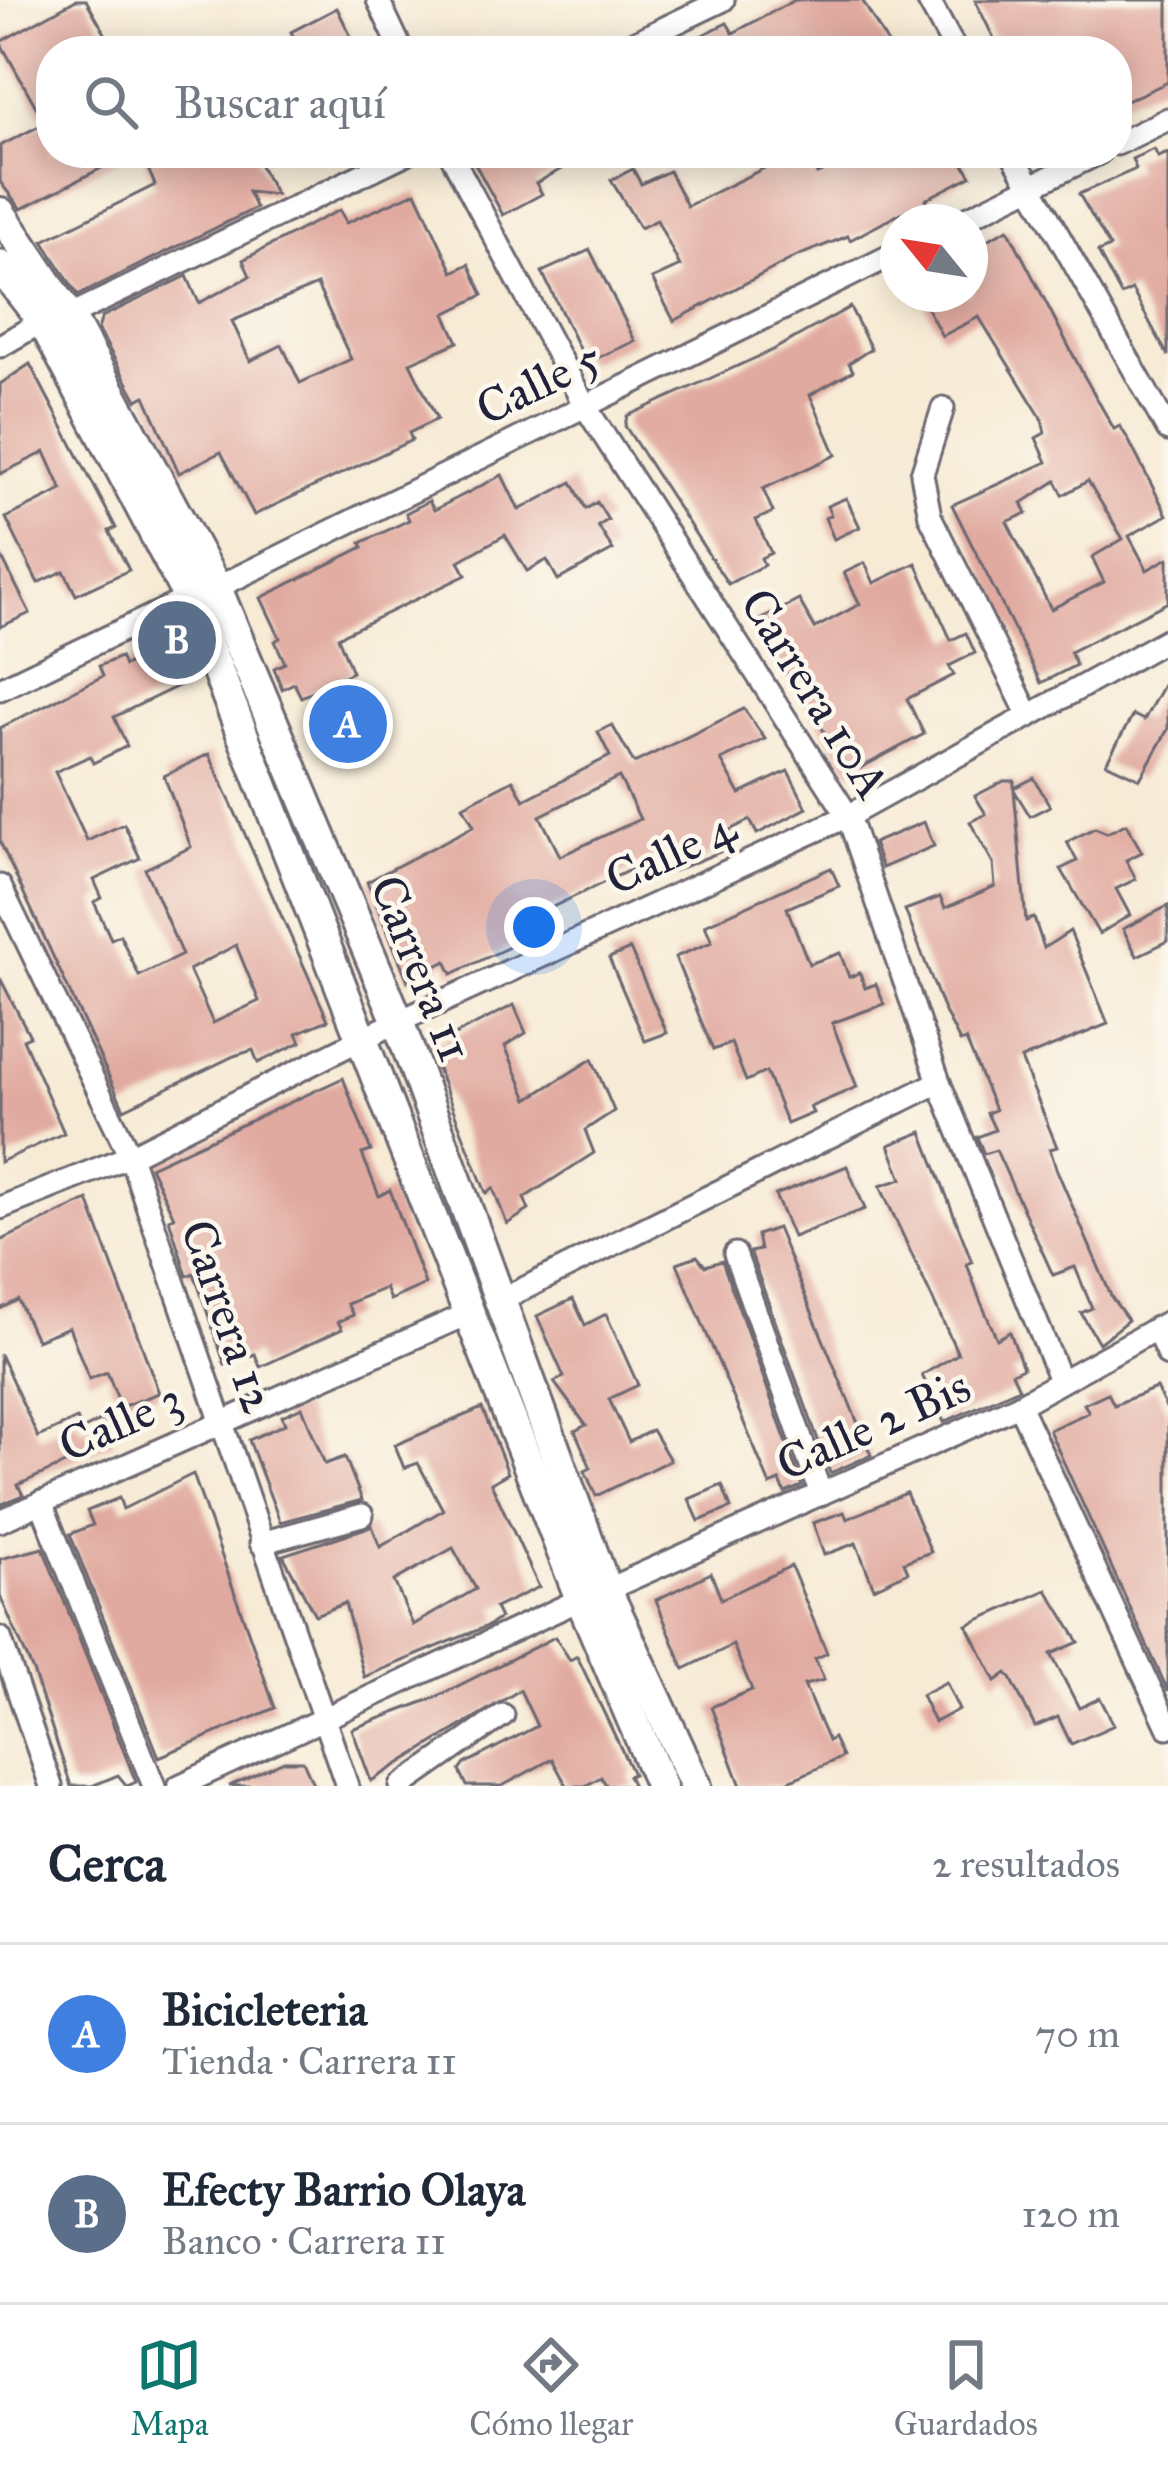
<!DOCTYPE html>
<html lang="es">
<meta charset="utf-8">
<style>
:root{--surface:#fff;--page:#f6f6f7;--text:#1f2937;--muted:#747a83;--line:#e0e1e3;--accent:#0f766e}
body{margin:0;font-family:"IM FELL Great Primer",serif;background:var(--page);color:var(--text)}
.compass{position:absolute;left:880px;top:204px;width:108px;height:108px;border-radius:50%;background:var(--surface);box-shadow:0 6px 30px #0003;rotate:300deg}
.you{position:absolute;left:534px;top:927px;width:42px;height:42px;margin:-30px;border:9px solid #fff;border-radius:50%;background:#1a73e8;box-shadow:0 0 0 18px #1a73e833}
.badge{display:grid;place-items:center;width:78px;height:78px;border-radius:50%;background:var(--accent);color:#fff;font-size:39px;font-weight:700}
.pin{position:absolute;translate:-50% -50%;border:6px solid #fff;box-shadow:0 3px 12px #0006}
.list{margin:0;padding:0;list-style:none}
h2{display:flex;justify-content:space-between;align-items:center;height:156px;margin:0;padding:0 48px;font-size:51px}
h2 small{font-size:39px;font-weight:400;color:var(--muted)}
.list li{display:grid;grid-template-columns:78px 1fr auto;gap:36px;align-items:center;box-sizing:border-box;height:180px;padding:0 48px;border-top:3px solid var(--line)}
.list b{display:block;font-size:45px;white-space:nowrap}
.list p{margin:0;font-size:39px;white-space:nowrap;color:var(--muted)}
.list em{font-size:39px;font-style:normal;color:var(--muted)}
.icon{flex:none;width:66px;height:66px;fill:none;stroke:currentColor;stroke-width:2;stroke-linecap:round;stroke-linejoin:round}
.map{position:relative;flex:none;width:1168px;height:1786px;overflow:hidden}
.search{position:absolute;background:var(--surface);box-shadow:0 6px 30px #0003;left:36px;right:36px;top:36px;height:132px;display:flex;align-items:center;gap:30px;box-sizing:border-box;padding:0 42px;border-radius:48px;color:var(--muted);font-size:45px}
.sheet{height:516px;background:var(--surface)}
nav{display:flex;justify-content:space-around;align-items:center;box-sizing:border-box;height:168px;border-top:3px solid var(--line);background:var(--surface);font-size:33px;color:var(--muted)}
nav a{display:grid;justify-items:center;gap:6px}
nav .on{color:var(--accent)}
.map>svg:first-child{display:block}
</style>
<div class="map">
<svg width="1168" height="1786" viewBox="0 0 1168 1786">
<rect width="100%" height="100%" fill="#fbf7ec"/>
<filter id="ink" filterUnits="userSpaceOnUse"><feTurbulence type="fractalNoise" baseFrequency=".00833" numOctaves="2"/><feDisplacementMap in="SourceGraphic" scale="24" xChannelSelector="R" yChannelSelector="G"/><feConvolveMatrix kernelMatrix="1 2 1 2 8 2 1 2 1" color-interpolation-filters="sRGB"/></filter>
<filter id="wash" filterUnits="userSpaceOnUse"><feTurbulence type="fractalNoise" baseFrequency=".004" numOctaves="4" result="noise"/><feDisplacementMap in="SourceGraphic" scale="48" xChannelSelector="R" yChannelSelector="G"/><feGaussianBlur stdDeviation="2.7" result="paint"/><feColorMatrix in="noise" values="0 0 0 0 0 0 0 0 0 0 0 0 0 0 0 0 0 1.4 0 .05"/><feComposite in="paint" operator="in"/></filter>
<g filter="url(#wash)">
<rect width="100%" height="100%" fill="#f7ebd6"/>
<g id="blocks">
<!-- building -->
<g fill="#e1aaa0" fill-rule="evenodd">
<polygon points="76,0 86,0 115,51 51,51 51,153 131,153 21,209 0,182 0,146 45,123 0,42"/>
<polygon points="795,0 862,0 892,51 670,51 727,23 733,33"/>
<polygon points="975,0 1168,0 1168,82 1117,105 1117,51 1000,51"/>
<polygon points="337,8 358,51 301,51 291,32"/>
<polygon points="1154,149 1158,157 1168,153 1168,356 1132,290 1121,295 1098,252 1110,247 1079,194 1136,169 1132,159"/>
<polygon points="141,153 253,153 276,195 248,192 256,208 78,295 43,241 155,185"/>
<polygon points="469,153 591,153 536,183 542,194 503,215"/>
<polygon points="795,153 807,153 817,174 867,153 957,153 971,176 926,199 933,211 915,220 909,209 850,240 848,236 797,256 674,321 652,279 680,266 657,220 640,228 611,180 633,169 641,184 669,171 687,206"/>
<path d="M416 192 453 272 469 264 483 295 445 314 458 342 410 363 437 419 409 433 412 440 254 515 221 452 179 473 145 396 137 400 98 329 102 317 187 276 199 303 250 276 243 260 315 222 340 210 346 223ZM317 285 351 359 300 383 282 345 250 361 232 321Z"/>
<path d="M1008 229 1083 374 1114 429 1120 426 1128 439 1167 515 1129 536 1147 570 1168 558V602L1070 652 1076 665 1041 683 952 505 1047 462 1036 438 1045 433 1042 419 979 317 942 336 923 301 938 294H970V249ZM1056 481 1063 495 1088 481 1123 539 1092 557 1104 582 1051 609 1007 522 1027 513 1022 503Z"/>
<polygon points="590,250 635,341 586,363 542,272"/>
<polygon points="850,307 871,349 849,363 853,371 810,395 836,455 763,489 773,512 756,520 771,553 761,558 764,565 728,584 625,426 627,416 773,350"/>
<polygon points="30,364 116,528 109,531 129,570 76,595 64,571 38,583 6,518 62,490 45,452 0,474 0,384"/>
<polygon points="502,475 519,510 572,482 586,509 597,502 608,520 598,526 613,550 558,580 547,560 527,571 505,535 459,561 466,575 338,637 352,672 301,697 294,683 282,689 274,668 285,663 275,641 280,638 261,598 363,547 361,543 409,520 406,513 429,501 434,510"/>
<polygon points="846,498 860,527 834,539 825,518 831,515 827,506"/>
<polygon points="0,554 30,613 0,627"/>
<polygon points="865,563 874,583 916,563 951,640 966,633 975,653 949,666 954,675 907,699 924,734 851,773 754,623 799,600 815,628 860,604 844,573"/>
<path d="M165 647 180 685 114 717 127 746 93 763 90 756 55 772 87 841 124 824 140 858 94 880 102 898 94 902 111 939 120 935 139 976 182 955 145 869 191 847 164 776 209 754 328 1020 297 1033 301 1042 258 1063 253 1050 234 1056 124 1109 0 842V728L103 676 99 666 120 657 124 666ZM236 945 259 1001 213 1023 189 970Z"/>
<polygon points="1168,676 1168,729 1140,779 1106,763 1133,715 1144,720"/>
<path d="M744 709 765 739 721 760 740 794 788 771 807 808 757 834 750 820 714 838 720 852 666 874 657 857 538 914 544 929 507 948 452 974 446 961 408 981 367 882 474 826 463 806 513 780 524 800 610 756 598 732 612 725 634 763ZM619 777 640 819 560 856 540 816Z"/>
<polygon points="1034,778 1050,806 1030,816 1014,790 1026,921 1034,918 1044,948 1070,931 1108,1024 1021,1059 1057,1147 1050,1149 1056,1168 1112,1298 1128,1320 1099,1343 1081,1313 1092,1308 1075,1267 1053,1275 996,1150 984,1154 977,1137 995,1130 987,1113 995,1110 966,1040 960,1042 943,1008 905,910 940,897 945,908 995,886 993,863 970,822 986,814 975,796 1004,781 1014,781 1014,788"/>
<polygon points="924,822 934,846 882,868 873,843"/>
<polygon points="1126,824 1142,852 1126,860 1136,879 1116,889 1130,915 1099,934 1061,869 1077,861 1067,842 1095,828 1107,833"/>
<polygon points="831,868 839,886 787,908 809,964 840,953 849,977 860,973 865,988 876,984 884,1004 832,1023 857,1087 810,1107 813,1113 787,1124 766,1072 746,1081 731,1043 713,1050 675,957 712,942 705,925"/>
<polygon points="1168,906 1168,941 1137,956 1123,929"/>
<polygon points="630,949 667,1033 645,1041 609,958"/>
<polygon points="0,978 30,1036 23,1039 64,1133 0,1162"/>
<polygon points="514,1005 526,1033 505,1046 528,1099 592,1059 614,1111 585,1130 594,1153 524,1198 529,1210 507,1224 493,1188 486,1193 429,1048"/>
<polygon points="343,1078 371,1151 362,1154 379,1196 390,1190 425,1284 390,1300 385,1288 347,1304 353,1315 338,1322 342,1329 260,1367 255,1354 225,1365 194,1273 187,1276 169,1219 174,1217 150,1167"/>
<polygon points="922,1132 972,1262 967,1264 980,1300 997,1339 1010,1332 1023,1368 1012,1373 1019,1388 944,1422 922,1375 958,1354 880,1186 902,1179 889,1145"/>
<polygon points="847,1166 865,1209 793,1237 775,1195"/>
<polygon points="88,1200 159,1393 121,1407 107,1372 89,1379 69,1327 36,1340 18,1300 0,1309 0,1241"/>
<polygon points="777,1228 871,1455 830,1473 750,1252 760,1250 757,1235"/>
<polygon points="697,1256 705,1266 722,1261 802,1486 785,1493 780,1481 770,1485 677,1263"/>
<polygon points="573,1299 585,1325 606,1314 638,1385 609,1399 629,1442 652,1430 670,1460 596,1496 585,1471 591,1468 575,1431 586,1425 554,1382 564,1377 537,1316"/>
<polygon points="0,1354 38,1437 77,1419 82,1430 104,1419 114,1442 18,1485 23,1495 0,1505"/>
<polygon points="1156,1388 1168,1411 1168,1691 1049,1430 1089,1412 1084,1404 1108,1393 1114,1405"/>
<polygon points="302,1407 325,1464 345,1457 362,1500 280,1522 249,1440 285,1424 282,1416"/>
<path d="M482 1408 508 1473 491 1483 539 1587 495 1608 500 1618 490 1625 364 1677 345 1603 315 1615 283 1555 372 1526 380 1547 443 1510 418 1463 404 1468 395 1445ZM453 1548 476 1589 413 1625 394 1581Z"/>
<polygon points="193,1474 275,1708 159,1757 70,1534 93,1525 87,1511 119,1498 123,1509"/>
<polygon points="722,1485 731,1508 699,1521 689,1499"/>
<polygon points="906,1493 931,1552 904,1562 908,1572 874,1588 856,1543 824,1555 813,1523 844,1512 847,1519"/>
<polygon points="43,1548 136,1782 127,1786 118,1775 92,1786 71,1786 33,1671 0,1596 0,1559"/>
<polygon points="791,1566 827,1653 815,1659 824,1680 804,1685 828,1741 833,1738 842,1757 778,1786 741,1786 711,1707 752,1690 733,1645 684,1669 656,1600 711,1573 721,1599"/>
<polygon points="1047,1590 1079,1642 1051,1654 1079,1708 1100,1698 1114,1725 1071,1744 1058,1717 1035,1727 1011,1678 1007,1673 996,1681 967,1625"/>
<polygon points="555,1637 570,1660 577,1656 633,1774 628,1776 633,1786 607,1786 601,1777 585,1786 567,1786 552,1759 502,1786 467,1786 460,1771 465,1764 537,1726 520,1690 371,1781 352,1729 434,1698"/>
<polygon points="946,1682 959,1710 934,1722 921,1695"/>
<polygon points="284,1761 303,1761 314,1786 229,1786"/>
</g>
</g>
</g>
<g filter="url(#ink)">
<use href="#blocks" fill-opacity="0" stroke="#6d6871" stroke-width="3"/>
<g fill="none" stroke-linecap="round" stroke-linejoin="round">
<!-- minor casing -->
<g stroke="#6d6871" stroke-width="27">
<g id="minor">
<polyline points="378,0 402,51"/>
<polyline points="928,0 956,51"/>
<polyline points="617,51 723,0"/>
<polyline points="1117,144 1168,119"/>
<polyline points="450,153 585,406 848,816 939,1082 1060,1380"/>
<polyline points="1012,153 1168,430"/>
<polyline points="959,222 1099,153"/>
<polyline points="69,316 407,153"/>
<polyline points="0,346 43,321"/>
<polyline points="943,408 922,474 930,516 1029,716"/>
<polyline points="216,588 898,252"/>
<polyline points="0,689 189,598"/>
<polyline points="0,886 130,1156 347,1786"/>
<polyline points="0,1208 130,1156 365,1037 848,816 1168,639"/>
<polyline points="735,1254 821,1494"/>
<polyline points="497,1302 939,1082"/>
<polyline points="1156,1328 1168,1355"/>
<polyline points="1019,1405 1168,1727"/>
<polyline points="41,1502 154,1786"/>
<polyline points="0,1521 472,1312"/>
<polyline points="261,1543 362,1515"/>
<polyline points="606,1590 1019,1405 1168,1322"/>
<polyline points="0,1638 51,1786"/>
<polyline points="179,1786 581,1599"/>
<polyline points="401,1786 503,1715"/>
</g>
</g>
<!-- secondary casing -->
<g stroke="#6d6871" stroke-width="36">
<g id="secondary">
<polyline points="0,213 69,316 216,588 399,1024 606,1590 696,1786"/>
<polyline points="0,266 43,321 189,598 581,1599 661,1786"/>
</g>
</g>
<!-- minor -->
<use href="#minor" stroke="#fff" stroke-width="21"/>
<!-- secondary -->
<use href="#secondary" stroke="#fff" stroke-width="30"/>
</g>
</g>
<g text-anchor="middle" stroke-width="9" stroke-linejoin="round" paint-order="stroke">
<!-- street labels -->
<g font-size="48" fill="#22223b" stroke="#fbf7ec">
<text transform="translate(538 382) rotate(-26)" y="17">Calle 5</text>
<text transform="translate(816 693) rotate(58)" y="17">Carrera 10A</text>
<text transform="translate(670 852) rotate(-25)" y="17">Calle 4</text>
<text transform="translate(422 968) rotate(68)" y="17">Carrera 11</text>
<text transform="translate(229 1316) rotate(71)" y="17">Carrera 12</text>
<text transform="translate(120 1421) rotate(-24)" y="17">Calle 3</text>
<text transform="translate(873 1424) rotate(-24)" y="17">Calle 2 Bis</text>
</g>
</g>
</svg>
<svg class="compass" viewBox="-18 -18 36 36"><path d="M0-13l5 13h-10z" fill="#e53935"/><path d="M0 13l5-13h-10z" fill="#747a83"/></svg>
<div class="you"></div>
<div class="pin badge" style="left:348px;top:724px;background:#3f7fe0">A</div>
<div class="pin badge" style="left:177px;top:640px;background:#5c6f8a">B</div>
<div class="search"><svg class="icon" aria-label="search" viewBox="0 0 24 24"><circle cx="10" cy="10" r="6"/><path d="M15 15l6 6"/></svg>Buscar aquí</div>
</div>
<section class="sheet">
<h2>Cerca<small>2 resultados</small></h2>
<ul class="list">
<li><span class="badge" style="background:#3f7fe0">A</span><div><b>Bicicleteria</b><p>Tienda · Carrera 11</p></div><em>70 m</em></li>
<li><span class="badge" style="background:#5c6f8a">B</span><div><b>Efecty Barrio Olaya</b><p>Banco · Carrera 11</p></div><em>120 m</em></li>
</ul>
</section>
<nav>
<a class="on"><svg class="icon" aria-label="map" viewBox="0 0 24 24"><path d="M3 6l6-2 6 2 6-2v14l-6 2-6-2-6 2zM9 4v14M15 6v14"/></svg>Mapa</a>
<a><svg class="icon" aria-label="directions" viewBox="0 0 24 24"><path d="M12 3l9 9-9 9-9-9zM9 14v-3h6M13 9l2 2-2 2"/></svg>Cómo llegar</a>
<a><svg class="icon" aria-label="saved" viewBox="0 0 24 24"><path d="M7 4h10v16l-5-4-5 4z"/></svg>Guardados</a>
</nav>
